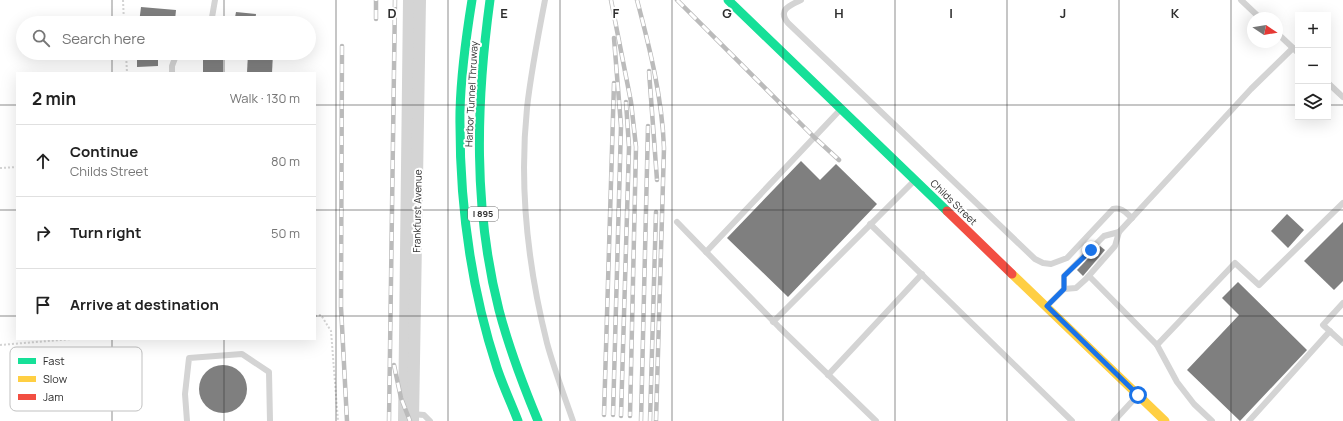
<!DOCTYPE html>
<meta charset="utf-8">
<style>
:root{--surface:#fff;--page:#f6f6f6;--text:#222;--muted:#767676;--line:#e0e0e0}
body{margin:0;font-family:Manrope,sans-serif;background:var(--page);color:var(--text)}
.controls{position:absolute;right:12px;top:12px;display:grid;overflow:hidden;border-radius:0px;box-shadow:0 4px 16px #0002}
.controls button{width:36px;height:36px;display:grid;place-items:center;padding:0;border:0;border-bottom:1px solid var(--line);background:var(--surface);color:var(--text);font:20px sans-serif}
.compass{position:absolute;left:1247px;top:12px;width:36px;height:36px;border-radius:50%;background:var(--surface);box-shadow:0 4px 16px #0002;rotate:102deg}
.stop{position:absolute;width:12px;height:12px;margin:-9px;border:3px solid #1a73e8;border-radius:50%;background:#fff}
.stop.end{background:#1a73e8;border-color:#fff;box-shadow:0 1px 4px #0008}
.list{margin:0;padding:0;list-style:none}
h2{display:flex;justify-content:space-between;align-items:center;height:52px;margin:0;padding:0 16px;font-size:17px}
h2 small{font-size:13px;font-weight:400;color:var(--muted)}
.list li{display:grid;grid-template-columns:26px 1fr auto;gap:12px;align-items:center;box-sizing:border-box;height:72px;padding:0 16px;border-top:1px solid var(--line)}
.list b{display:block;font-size:15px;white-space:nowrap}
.list p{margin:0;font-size:13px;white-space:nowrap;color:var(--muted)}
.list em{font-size:13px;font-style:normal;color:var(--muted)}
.icon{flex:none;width:22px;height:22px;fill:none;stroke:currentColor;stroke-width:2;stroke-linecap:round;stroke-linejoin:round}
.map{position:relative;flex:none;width:1343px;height:421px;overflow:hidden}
.search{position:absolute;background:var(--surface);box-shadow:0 4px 16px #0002;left:16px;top:16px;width:300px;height:44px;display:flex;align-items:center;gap:10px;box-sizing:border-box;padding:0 14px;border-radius:22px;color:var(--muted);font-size:15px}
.panel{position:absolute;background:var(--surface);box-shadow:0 4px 16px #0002;left:16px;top:72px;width:300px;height:268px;border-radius:0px}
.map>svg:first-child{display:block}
</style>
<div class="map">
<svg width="1343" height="421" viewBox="0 0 1343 421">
<rect width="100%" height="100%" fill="#fff"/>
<!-- building -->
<g fill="#7f7f7f">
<polygon points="141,7 176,10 175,20 165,19 165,23 139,23"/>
<polygon points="236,12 256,14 255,23 234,23"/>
<rect x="203" y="53" width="20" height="20"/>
<polygon points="248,53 273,53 272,73 247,73"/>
<polygon points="158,55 158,66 137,67 137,56"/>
<polygon points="801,161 820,180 836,164 877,204 788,297 727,238"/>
<polygon points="1287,214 1304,230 1288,248 1271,231"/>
<polygon points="1343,222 1343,281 1334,290 1304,261"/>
<polygon points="1100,246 1105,250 1083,276 1077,270"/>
<polygon points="1238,282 1307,350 1240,421 1187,370 1239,315 1222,298"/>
<circle cx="223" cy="389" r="24"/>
</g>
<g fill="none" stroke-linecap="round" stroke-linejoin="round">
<!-- path -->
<g stroke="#d4d4d4" stroke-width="2" stroke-dasharray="2 2" stroke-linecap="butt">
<polyline points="123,0 124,23"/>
<polyline points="126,53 127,73"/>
<polyline points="0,168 17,167"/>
<polyline points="315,316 321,315 331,331 338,421"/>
<polyline points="0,345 72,339"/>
</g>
<!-- lane -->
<g stroke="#d4d4d4" stroke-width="6">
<path d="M545 0C538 36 531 72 527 108 519 186 528 267 547 343 554 369 564 395 573 421"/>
<path d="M801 0C790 5 777 10 788 23L1035 259 1043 263 1051 264 1067 258 1113 209C1122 207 1126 213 1132 218"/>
<polyline points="1241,0 1260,18"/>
<polyline points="211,23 215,0"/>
<polyline points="1277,33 1293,48"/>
<polyline points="172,73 172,66 177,53"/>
<polyline points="1328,83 1343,97"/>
<polyline points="677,222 779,327 876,421"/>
<polyline points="870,224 1072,421"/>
<polyline points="1119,232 1251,89 1293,48 1298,53"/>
<polyline points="706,252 840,110"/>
<polyline points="1089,276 1157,345 1235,263 1259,285 1343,203"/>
<polyline points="1343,303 1323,325 1343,343"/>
<polyline points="1047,306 1064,289 1076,288 1086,279 1115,246 1119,232 1104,236 1064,276 1064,289"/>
<polyline points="773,322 914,181"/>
<polyline points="1157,345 1177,382 1194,404 1212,421"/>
<polyline points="828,375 922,274"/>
<polyline points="412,414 424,415 430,421"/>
<polyline points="187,421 185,394 189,358 242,354 269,372 270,421"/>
<polyline points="1114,421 1137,396"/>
<polyline points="1249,421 1330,331"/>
</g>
<!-- street -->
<g stroke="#d4d4d4" stroke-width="12">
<polyline points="404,421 409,0"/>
<polyline points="413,421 420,0"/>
</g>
<!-- fast -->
<g stroke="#16e098" stroke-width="9">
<path d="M472 0C466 37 461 74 460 111 459 197 470 286 497 368 503 386 511 403 518 421"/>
<path d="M490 0C476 103 473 208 499 310 509 348 523 385 538 421"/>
<polyline points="728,0 947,211"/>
</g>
<!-- slow -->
<polyline stroke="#ffcf43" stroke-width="9" points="1012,274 1165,421"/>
<!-- jam -->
<polyline stroke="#f24e42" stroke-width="9" points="947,211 1012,274"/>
<!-- rail casing -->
<g stroke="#bbb" stroke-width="4.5">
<g id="rail">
<polyline points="611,0 631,102 636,147 630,416"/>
<path d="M637 0C650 49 662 97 664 148L656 421"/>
<polyline points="677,0 814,137 839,160"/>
<polyline points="376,19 376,0"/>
<polyline points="342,46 341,307 347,421"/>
<polyline points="649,71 657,180"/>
<polyline points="394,365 401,398 410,421"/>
<polyline points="604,415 614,83"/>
<polyline points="613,415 621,126 614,38"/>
<polyline points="621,416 629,147 626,102"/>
<polyline points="389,421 395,0"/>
<polyline points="641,421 648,126"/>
<polyline points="650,421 656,212"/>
</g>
</g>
<!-- rail -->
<use href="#rail" stroke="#fff" stroke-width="3" stroke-dasharray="9" stroke-linecap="butt"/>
</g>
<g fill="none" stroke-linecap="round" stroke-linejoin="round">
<!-- route -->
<polyline stroke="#1a73e8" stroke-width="5" points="1091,250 1064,276 1064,289 1047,306 1138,395"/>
</g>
<!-- grid -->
<path fill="none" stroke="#2f2f2f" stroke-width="1" stroke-opacity="0.55" d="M112 0V23M224 0V23M336 0V421M448 0V421M560 0V421M672 0V421M783 0V421M895 0V421M1007 0V421M1119 0V421M1231 0V421M112 53V73M224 53V73M0 105H17M315 105H1298M1328 105H1343M0 210H17M315 210H1343M0 316H17M315 316H1343M112 339V421M224 339V421"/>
<g text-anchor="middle" stroke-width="4" stroke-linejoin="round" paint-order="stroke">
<!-- shield labels -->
<rect fill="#fff" stroke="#6d6d6d" stroke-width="1" x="468" y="207" width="30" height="14" rx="3"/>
<g font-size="9" font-weight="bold" fill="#2f2f2f">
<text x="483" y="217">I 895</text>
</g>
<!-- street labels -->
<g font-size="10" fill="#2f2f2f" stroke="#fff">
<text transform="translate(471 94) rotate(-87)" y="4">Harbor Tunnel Thruway</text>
<text transform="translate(954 202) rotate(44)" y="4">Childs Street</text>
<text transform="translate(417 211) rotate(-89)" y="4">Frankfurst Avenue</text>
</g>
</g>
<!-- legend -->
<rect x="10" y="347" width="132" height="64" rx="6" fill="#fff" stroke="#c1c1c1" stroke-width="1"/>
<rect x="18" y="358" width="18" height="6" fill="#16e098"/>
<rect x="18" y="376" width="18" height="6" fill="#ffcf43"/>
<rect x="18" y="394" width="18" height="6" fill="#f24e42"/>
<g font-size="11" fill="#2f2f2f">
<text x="43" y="365">Fast</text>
<text x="43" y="383">Slow</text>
<text x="43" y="401">Jam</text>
</g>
<g font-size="13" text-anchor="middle" font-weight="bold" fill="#2f2f2f" stroke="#fff" stroke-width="4" stroke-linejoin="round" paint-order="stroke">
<text x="392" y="18">D</text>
<text x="504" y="18">E</text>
<text x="616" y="18">F</text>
<text x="727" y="18">G</text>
<text x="839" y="18">H</text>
<text x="951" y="18">I</text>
<text x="1063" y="18">J</text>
<text x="1175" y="18">K</text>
</g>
</svg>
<div class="controls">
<button>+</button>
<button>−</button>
<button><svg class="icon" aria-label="layers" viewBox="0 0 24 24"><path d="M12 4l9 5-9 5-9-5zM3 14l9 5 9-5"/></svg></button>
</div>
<svg class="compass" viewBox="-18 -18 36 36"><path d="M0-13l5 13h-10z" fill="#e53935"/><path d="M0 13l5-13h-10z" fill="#767676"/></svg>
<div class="stop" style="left:1138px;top:395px"></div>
<div class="stop end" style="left:1091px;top:250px"></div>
<div class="search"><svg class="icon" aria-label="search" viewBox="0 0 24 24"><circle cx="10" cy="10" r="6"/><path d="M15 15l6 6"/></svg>Search here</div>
<section class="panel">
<h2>2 min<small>Walk · 130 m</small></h2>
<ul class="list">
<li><svg class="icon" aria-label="ahead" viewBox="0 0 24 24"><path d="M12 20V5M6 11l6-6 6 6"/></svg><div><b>Continue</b><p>Childs Street</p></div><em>80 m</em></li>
<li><svg class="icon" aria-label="right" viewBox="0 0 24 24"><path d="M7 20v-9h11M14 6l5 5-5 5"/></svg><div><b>Turn right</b></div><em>50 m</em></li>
<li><svg class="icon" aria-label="arrive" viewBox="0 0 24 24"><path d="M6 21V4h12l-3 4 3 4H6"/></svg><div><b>Arrive at destination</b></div></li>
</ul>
</section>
</div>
